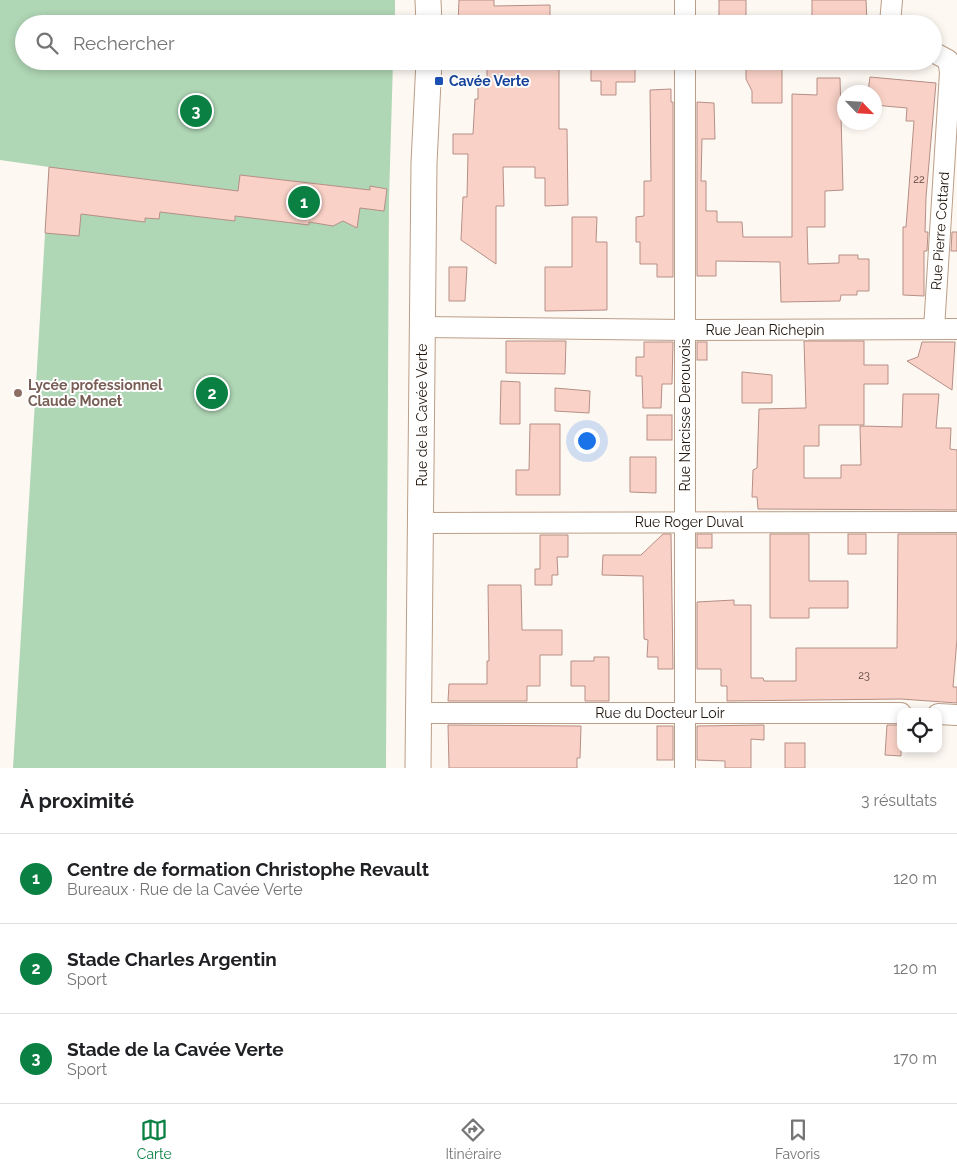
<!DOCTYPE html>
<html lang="fr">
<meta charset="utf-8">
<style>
:root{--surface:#fff;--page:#f6f6f6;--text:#202124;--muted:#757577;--line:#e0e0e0;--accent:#0b8043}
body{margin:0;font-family:Raleway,sans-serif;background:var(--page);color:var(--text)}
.controls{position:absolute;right:15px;bottom:15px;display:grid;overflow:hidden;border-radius:10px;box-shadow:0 2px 8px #0003}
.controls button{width:45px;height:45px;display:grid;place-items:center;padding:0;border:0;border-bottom:1px solid var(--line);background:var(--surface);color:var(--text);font:25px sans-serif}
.compass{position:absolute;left:837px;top:85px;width:45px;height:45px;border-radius:50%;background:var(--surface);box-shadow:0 2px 8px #0003;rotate:115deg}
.you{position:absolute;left:586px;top:440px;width:18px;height:18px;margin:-12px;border:4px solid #fff;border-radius:50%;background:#1a73e8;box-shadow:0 0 0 8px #1a73e833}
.badge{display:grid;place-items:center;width:32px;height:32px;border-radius:50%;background:var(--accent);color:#fff;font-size:16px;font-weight:700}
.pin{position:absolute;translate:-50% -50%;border:2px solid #fff;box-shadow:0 1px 5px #0006}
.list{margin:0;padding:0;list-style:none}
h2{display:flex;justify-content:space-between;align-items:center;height:65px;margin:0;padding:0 20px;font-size:21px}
h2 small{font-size:16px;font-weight:400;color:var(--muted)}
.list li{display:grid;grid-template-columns:32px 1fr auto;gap:15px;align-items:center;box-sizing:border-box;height:90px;padding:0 20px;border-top:1px solid var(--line)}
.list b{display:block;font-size:19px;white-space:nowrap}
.list p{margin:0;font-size:16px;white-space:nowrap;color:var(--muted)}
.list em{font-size:16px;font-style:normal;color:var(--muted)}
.icon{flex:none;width:28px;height:28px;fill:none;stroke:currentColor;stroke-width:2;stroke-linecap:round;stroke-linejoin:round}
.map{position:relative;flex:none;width:957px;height:768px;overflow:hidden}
.search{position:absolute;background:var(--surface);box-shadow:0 2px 8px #0003;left:15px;right:15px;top:15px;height:55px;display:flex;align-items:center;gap:12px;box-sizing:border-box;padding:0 18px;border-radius:28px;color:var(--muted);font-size:19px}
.sheet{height:335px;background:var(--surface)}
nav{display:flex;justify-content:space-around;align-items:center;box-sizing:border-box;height:70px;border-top:1px solid var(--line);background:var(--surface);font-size:14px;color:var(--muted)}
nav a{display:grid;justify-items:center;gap:2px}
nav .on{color:var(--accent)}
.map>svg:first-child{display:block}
</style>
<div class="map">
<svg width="957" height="768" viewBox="0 0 957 768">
<rect width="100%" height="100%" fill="#fef8f3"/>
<!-- green -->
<polygon fill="#afd6b5" points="0,0 395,0 395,24 24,24 24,61 393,61 389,199 386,768 13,768 49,167 0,160"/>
<!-- building -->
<g fill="#f9d1c6" stroke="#b58f86">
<polygon points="459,0 494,0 494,6 550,5 550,24 458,24"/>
<polygon points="719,0 746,0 746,24 719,22"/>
<polygon points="812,0 866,0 867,22 812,22"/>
<polygon points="601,61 635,64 635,82 616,82 616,95 601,95 601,81 591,81 591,64 601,64"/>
<polygon points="746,63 782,63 782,103 752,103 752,91 746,79"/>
<polygon points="487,64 559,64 559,129 567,129 568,205 545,206 545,178 535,178 535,167 503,167 504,206 496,206 496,264 461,240 463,197 467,197 468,154 453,154 453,134 473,134 475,99 478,99 478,82 487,82"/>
<polygon points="870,77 936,83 926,197 925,232 928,232 927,251 924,251 924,296 903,295 903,227 906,227 914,121 906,121 907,108 874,105 874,92 868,92"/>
<polygon points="817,78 840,78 843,190 825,191 825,227 807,227 808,264 839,263 839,255 858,255 858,259 869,259 869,291 857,291 857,295 841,295 840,301 781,302 780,262 716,261 716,276 697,276 697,102 714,103 715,139 702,139 701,181 706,181 706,211 717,211 717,222 742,222 743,237 792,237 792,94 817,95"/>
<polygon points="671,89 671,102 673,102 673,277 657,277 657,264 640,264 640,242 636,242 636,217 644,216 644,181 651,181 650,90"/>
<polygon points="49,167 238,191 240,175 370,190 370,186 387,189 384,211 360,208 357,228 343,221 333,226 309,222 309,225 235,216 235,221 160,212 159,219 145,218 145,222 81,214 79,236 45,233"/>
<polygon points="572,217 597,217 596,242 607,242 607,310 545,311 545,267 572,267"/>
<polygon points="952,232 957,232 957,251 951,251"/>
<polygon points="449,267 467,267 465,301 449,301"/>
<polygon points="506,341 566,341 565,374 506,373"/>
<polygon points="804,341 864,341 864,365 888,365 888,384 864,384 864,425 819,425 819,446 804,446 804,478 841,478 841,465 861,465 860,426 902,427 903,394 939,394 936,428 951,428 950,449 957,450 957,510 758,509 757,497 752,497 753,470 757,468 759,409 806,408"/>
<polygon points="644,342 673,342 672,384 662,384 661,408 643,408 642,376 636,376 636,357 644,357"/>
<rect x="697" y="342" width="10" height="18"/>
<polygon points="922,342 955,342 952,390 907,361 918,357"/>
<polygon points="742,372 772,375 772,403 742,403"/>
<polygon points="501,381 520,382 520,424 500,424"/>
<polygon points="555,388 590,391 589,413 555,411"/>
<rect x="647" y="415" width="25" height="25"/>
<polygon points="530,424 560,424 560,495 516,495 516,470 529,470"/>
<polygon points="630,457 656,457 656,493 630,492"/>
<polygon points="663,534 671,534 673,669 658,669 658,657 647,657 648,640 644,639 643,576 602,575 603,555 641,555"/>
<rect x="697" y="534" width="15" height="14"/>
<polygon points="770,534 809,534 809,581 848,581 848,608 809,608 809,618 770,618"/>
<rect x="848" y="534" width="18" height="20"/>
<polygon points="898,534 957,534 957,639 953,687 957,687 957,703 901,699 727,701 727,686 721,686 721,669 697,669 697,602 734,600 734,605 751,605 751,678 763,678 764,681 796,681 796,648 897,648"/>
<polygon points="540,535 568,535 568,557 557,557 558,575 552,575 552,585 535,585 535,569 540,569"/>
<polygon points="488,585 521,585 522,630 562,630 562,655 540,655 540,686 527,686 527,701 448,701 449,684 487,684 487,661 489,661"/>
<polygon points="594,657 609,657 609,701 585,701 585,686 571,686 571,661 594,661"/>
<polygon points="448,725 581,726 580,758 577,758 577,768 449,768"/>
<polygon points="764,725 764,740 751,739 751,768 725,768 725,761 697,760 697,726"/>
<polygon points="887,725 901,725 901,756 885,755"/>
<rect x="657" y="726" width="16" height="34"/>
<rect x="785" y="743" width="20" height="25"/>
</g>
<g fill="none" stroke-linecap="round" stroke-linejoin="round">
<!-- minor casing -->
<g stroke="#bb9e87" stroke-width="22">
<g id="minor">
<polyline points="685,0 685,24"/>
<polyline points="890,24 892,0"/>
<polyline points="933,52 948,60 950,72 934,329"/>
<polyline points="685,61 685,768"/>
<polyline points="422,327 685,330 957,329"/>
<polyline points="421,523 957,522"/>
<polyline points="418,713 901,713"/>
<polyline points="938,714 957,715"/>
</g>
</g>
<!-- tertiary casing -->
<g stroke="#bb9e87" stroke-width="27">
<g id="tertiary">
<polyline points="428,0 429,24"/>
<polyline points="418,768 424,163 429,61"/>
</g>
</g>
<!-- minor -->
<use href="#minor" stroke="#fff" stroke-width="20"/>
<!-- tertiary -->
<use href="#tertiary" stroke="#fff" stroke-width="25"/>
</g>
<!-- markers -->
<rect fill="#1a4fb4" stroke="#fff" stroke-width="2" x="434" y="76" width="10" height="10" rx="2.5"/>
<circle fill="#8d6e63" stroke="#fff" stroke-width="2" cx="18" cy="393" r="5"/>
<g text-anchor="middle" stroke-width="4" stroke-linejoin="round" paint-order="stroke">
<!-- number labels -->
<g font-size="11" fill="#57453c">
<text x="919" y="183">22</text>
<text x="864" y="679">23</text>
</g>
<!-- transit labels -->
<g font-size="14" font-weight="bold" fill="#164399" stroke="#fff" text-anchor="start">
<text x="449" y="86">Cavée Verte</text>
</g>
<!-- street labels -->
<g font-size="14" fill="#21160e" stroke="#fff">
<text transform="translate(940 231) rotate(-86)" y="5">Rue Pierre Cottard</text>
<text x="765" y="335">Rue Jean Richepin</text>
<text transform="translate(422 415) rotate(-90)" y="5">Rue de la Cavée Verte</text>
<text transform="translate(685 415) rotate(-90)" y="5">Rue Narcisse Derouvois</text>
<text x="689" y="527">Rue Roger Duval</text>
<text x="660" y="718">Rue du Docteur Loir</text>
</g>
<!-- education labels -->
<g font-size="14" font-weight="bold" fill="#785e54" stroke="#fff" text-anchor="start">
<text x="28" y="390">Lycée professionnel<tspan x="28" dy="16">Claude Monet</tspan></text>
</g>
</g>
</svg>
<div class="controls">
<button><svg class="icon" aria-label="locate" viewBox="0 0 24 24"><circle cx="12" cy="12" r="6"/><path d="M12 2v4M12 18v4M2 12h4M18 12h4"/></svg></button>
</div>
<svg class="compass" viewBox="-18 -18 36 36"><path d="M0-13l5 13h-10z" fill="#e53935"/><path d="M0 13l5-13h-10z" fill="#757577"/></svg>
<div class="you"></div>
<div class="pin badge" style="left:304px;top:202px">1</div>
<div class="pin badge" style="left:212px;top:393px">2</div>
<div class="pin badge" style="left:196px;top:111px">3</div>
<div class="search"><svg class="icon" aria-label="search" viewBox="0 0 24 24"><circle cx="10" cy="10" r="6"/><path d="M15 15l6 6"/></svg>Rechercher</div>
</div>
<section class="sheet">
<h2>À proximité<small>3 résultats</small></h2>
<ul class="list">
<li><span class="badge">1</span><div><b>Centre de formation Christophe Revault</b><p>Bureaux · Rue de la Cavée Verte</p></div><em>120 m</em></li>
<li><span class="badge">2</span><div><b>Stade Charles Argentin</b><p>Sport</p></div><em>120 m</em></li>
<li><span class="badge">3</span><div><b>Stade de la Cavée Verte</b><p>Sport</p></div><em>170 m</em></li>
</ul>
</section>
<nav>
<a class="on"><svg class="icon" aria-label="map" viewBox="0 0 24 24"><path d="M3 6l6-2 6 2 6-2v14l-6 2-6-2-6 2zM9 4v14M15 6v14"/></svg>Carte</a>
<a><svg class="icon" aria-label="directions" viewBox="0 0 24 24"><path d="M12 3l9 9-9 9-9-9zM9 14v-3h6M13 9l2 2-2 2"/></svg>Itinéraire</a>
<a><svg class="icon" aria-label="saved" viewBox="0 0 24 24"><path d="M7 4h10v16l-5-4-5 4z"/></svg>Favoris</a>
</nav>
